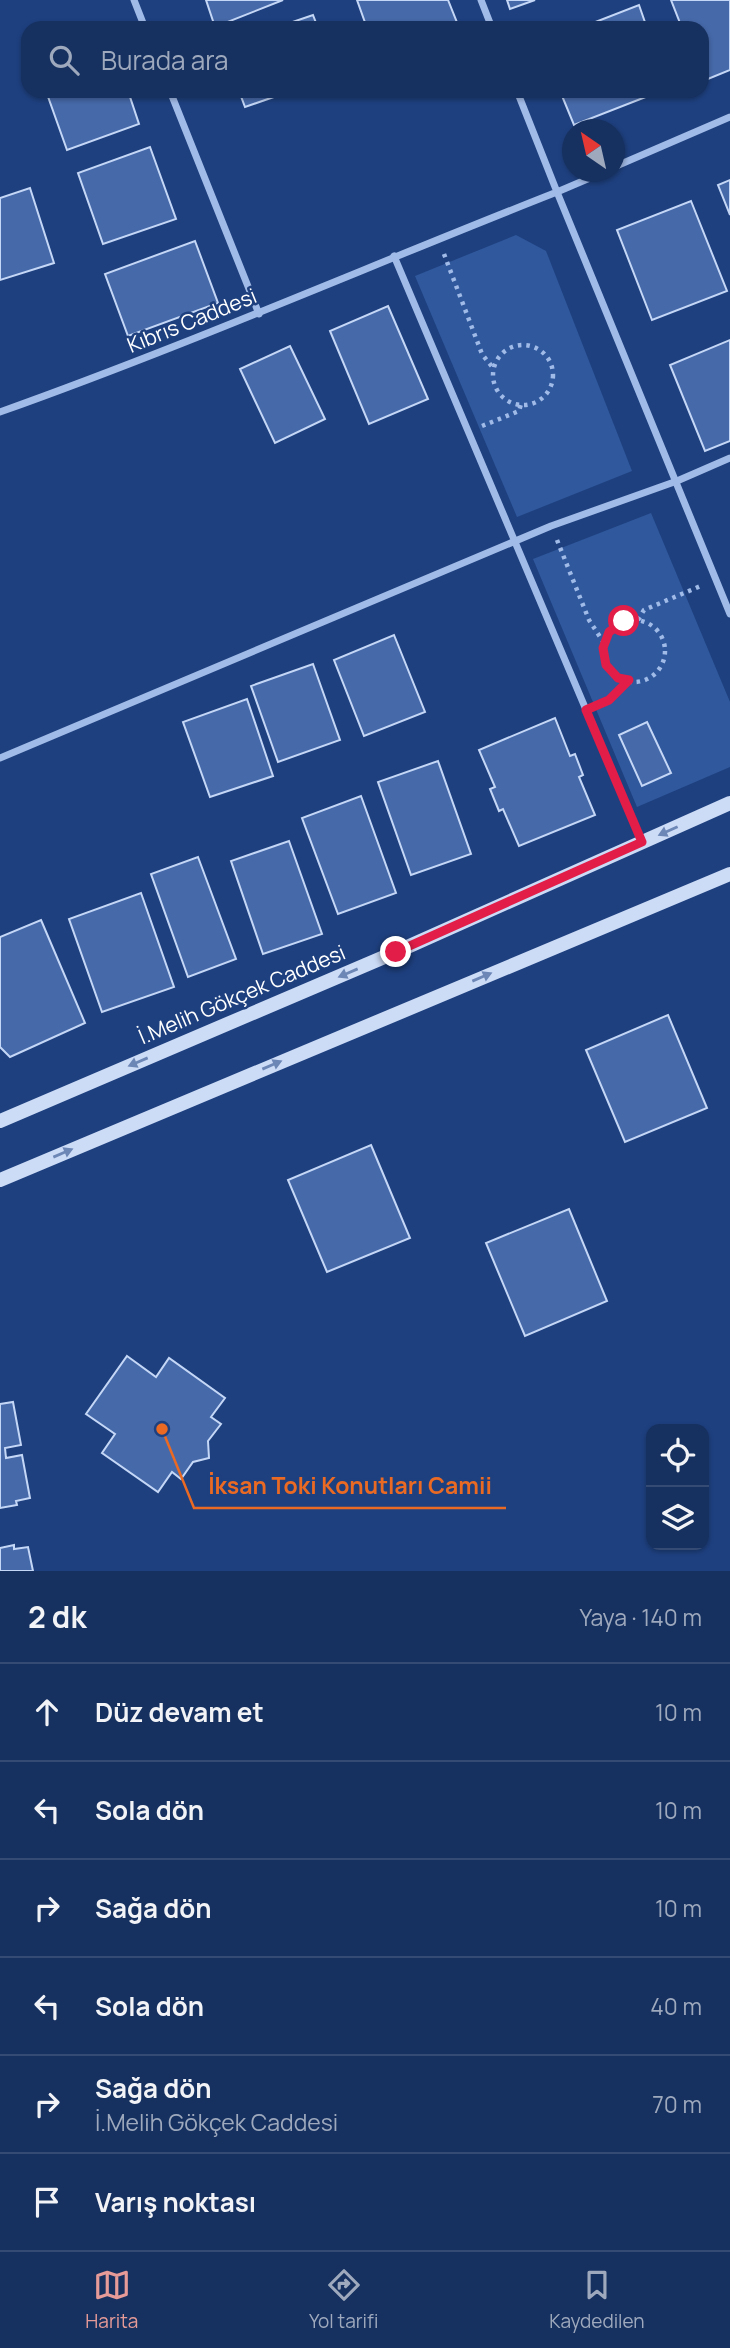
<!DOCTYPE html>
<html lang="tr">
<meta charset="utf-8">
<style>
:root{--surface:#16305f;--page:#1f3865;--text:#f1f3f6;--muted:#9ea9bd;--line:#354b74;--accent:#e69b98}
body{margin:0;font-family:Manrope,sans-serif;background:var(--page);color:var(--text)}
.controls{position:absolute;right:21px;bottom:21px;display:grid;overflow:hidden;border-radius:14px;box-shadow:0 2px 5px #0004}
.controls button{width:63px;height:63px;display:grid;place-items:center;padding:0;border:0;border-bottom:2px solid var(--line);background:var(--surface);color:var(--text);font:35px sans-serif}
.compass{position:absolute;left:562px;top:119px;width:63px;height:63px;border-radius:50%;background:var(--surface);box-shadow:0 2px 5px #0004;rotate:326deg}
.stop{position:absolute;width:21px;height:21px;margin:-16px;border:5px solid #e11d48;border-radius:50%;background:#fff}
.stop.end{background:#e11d48;border-color:#fff;box-shadow:0 2px 7px #0008}
.list{margin:0;padding:0;list-style:none}
h2{display:flex;justify-content:space-between;align-items:center;height:91px;margin:0;padding:0 28px;font-size:30px}
h2 small{font-size:23px;font-weight:400;color:var(--muted)}
.list li{display:grid;grid-template-columns:46px 1fr auto;gap:21px;align-items:center;box-sizing:border-box;height:98px;padding:0 28px;border-top:2px solid var(--line)}
.list b{display:block;font-size:26px;white-space:nowrap}
.list p{margin:0;font-size:23px;white-space:nowrap;color:var(--muted)}
.list em{font-size:23px;font-style:normal;color:var(--muted)}
.icon{flex:none;width:38px;height:38px;fill:none;stroke:currentColor;stroke-width:2;stroke-linecap:round;stroke-linejoin:round}
.map{position:relative;flex:none;width:730px;height:1571px;overflow:hidden}
.search{position:absolute;background:var(--surface);box-shadow:0 2px 5px #0004;left:21px;right:21px;top:21px;height:77px;display:flex;align-items:center;gap:18px;box-sizing:border-box;padding:0 24px;border-radius:21px;color:var(--muted);font-size:26px}
.sheet{height:679px;background:var(--surface)}
nav{display:flex;justify-content:space-around;align-items:center;box-sizing:border-box;height:98px;border-top:2px solid var(--line);background:var(--surface);font-size:19px;color:var(--muted)}
nav a{display:grid;justify-items:center;gap:4px}
nav .on{color:var(--accent)}
.map>svg:first-child{display:block}
</style>
<div class="map">
<svg width="730" height="1571" viewBox="0 0 730 1571">
<rect width="100%" height="100%" fill="#1e407f"/>
<!-- green -->
<g fill="#30589d">
<polygon points="516,235 546,251 632,471 517,517 415,276"/>
<polygon points="651,513 730,702 730,767 637,807 533,559"/>
</g>
<!-- building -->
<g fill="#4669a9" stroke="#c5d7f6" stroke-width="2">
<polygon points="206,0 283,0 215,27"/>
<polygon points="357,0 448,0 458,25 450,28 367,28"/>
<polygon points="507,0 535,0 510,9"/>
<polygon points="671,0 730,0 730,70 703,81 702,28 682,28"/>
<polygon points="639,5 647,28 580,28"/>
<polygon points="313,15 318,28 275,28"/>
<polygon points="46,91 128,91 139,124 67,150"/>
<polygon points="239,91 291,91 245,107"/>
<polygon points="560,91 661,91 574,125"/>
<polygon points="150,147 176,219 103,244 78,173"/>
<polygon points="730,180 730,215 718,185"/>
<polygon points="30,188 54,263 0,280 0,198"/>
<polygon points="691,201 727,291 652,320 617,230"/>
<polygon points="195,241 218,303 128,336 105,274"/>
<polygon points="388,306 428,399 369,424 330,331"/>
<polygon points="730,340 730,441 705,451 670,365"/>
<polygon points="290,346 325,419 275,443 240,369"/>
<polygon points="394,635 425,712 364,736 334,660"/>
<polygon points="313,664 340,740 278,762 251,686"/>
<polygon points="247,699 273,776 210,797 183,722"/>
<polygon points="555,718 570,756 575,754 583,775 579,777 595,815 519,846 503,809 499,811 490,789 495,787 479,750"/>
<polygon points="647,722 671,773 642,786 619,735"/>
<polygon points="438,761 471,854 411,875 378,782"/>
<polygon points="361,796 396,893 338,914 302,818"/>
<polygon points="289,841 322,934 263,954 231,861"/>
<polygon points="198,857 236,959 188,977 151,874"/>
<polygon points="141,893 174,987 102,1012 69,919"/>
<polygon points="41,920 85,1023 10,1057 0,1047 0,937"/>
<polygon points="668,1015 707,1108 625,1142 586,1050"/>
<polygon points="371,1145 410,1238 327,1272 288,1180"/>
<polygon points="569,1209 607,1301 525,1336 486,1243"/>
<polygon points="127,1356 156,1377 169,1358 225,1398 211,1417 221,1424 208,1441 209,1458 193,1462 181,1479 172,1472 158,1492 102,1453 115,1434 86,1414"/>
<polygon points="13,1402 21,1445 5,1448 6,1458 22,1455 30,1498 16,1501 17,1505 0,1508 0,1404"/>
<polygon points="14,1545 14,1549 28,1547 33,1571 0,1571 0,1548"/>
</g>
<g fill="none" stroke-linecap="round" stroke-linejoin="round">
<!-- path -->
<g stroke="#a1bbe8" stroke-width="4.5" stroke-dasharray="3.5 5" stroke-linecap="butt">
<polyline points="444,254 482,354 493,368"/>
<circle cx="523" cy="375" r="30"/>
<polyline points="482,426 519,411 521,404"/>
<polyline points="557,540 589,620 604,643"/>
<polyline points="638,620 644,610 703,585"/>
<circle cx="634" cy="651" r="31"/>
<polyline points="601,704 609,700 629,681"/>
</g>
<!-- street -->
<g stroke="#a1bbe8" stroke-width="7">
<polyline points="134,0 145,28"/>
<polyline points="481,0 492,28"/>
<polyline points="170,91 259,314"/>
<polyline points="614,167 730,117"/>
<polyline points="604,172 557,192 730,614"/>
<polyline points="394,256 642,842"/>
<path d="M0 412C188 345 371 265 557 192L517 91"/>
<polyline points="0,758 551,526 677,481 730,458"/>
</g>
<!-- secondary -->
<g stroke="#ccdbf6" stroke-width="14">
<polyline points="0,1121 396,952 730,803"/>
<polyline points="0,1180 730,874"/>
</g>
</g>
<!-- one-way arrows -->
<defs><path id="oneway-solid" d="M-6-.8H1V-3.2L6.5 0L1 3.2V.8H-6Z" transform="scale(1.75)"/></defs>
<g fill="#6c86b5">
<use href="#oneway-solid" transform="translate(668 831) rotate(156)"/>
<use href="#oneway-solid" transform="translate(348 973) rotate(157)"/>
<use href="#oneway-solid" transform="translate(482 977) rotate(-23)"/>
<use href="#oneway-solid" transform="translate(138 1062) rotate(157)"/>
<use href="#oneway-solid" transform="translate(272 1065) rotate(-23)"/>
<use href="#oneway-solid" transform="translate(63 1153) rotate(-23)"/>
</g>
<g fill="none" stroke-linecap="round" stroke-linejoin="round">
<!-- route -->
<polyline stroke="#e11d48" stroke-width="9" points="396,952 642,842 586,710 609,700 629,680 618,678 606,665 603,648 609,632 624,621"/>
</g>
<g text-anchor="middle" stroke-width="5" stroke-linejoin="round" paint-order="stroke">
<!-- street labels -->
<g font-size="21" fill="#fff" stroke="#1e407f">
<text transform="translate(192 321) rotate(-22)" y="7">Kıbrıs Caddesi</text>
<text transform="translate(242 995) rotate(-23)" y="7">İ.Melih Gökçek Caddesi</text>
</g>
</g>
<!-- callouts -->
<path fill="none" stroke="#ea6a24" stroke-width="2.5" d="M162 1429L194 1508H506"/>
<circle fill="#ea6a24" stroke="#1e407f" stroke-width="2.5" cx="162" cy="1429" r="7"/>
<g font-size="23" text-anchor="middle" font-weight="bold" fill="#ea6a24" stroke="#1e407f" stroke-width="5" stroke-linejoin="round" paint-order="stroke">
<text x="350" y="1494">İksan Toki Konutları Camii</text>
</g>
</svg>
<div class="controls">
<button><svg class="icon" aria-label="locate" viewBox="0 0 24 24"><circle cx="12" cy="12" r="6"/><path d="M12 2v4M12 18v4M2 12h4M18 12h4"/></svg></button>
<button><svg class="icon" aria-label="layers" viewBox="0 0 24 24"><path d="M12 4l9 5-9 5-9-5zM3 14l9 5 9-5"/></svg></button>
</div>
<svg class="compass" viewBox="-18 -18 36 36"><path d="M0-13l5 13h-10z" fill="#e53935"/><path d="M0 13l5-13h-10z" fill="#9ea9bd"/></svg>
<div class="stop" style="left:624px;top:621px"></div>
<div class="stop end" style="left:396px;top:952px"></div>
<div class="search"><svg class="icon" aria-label="search" viewBox="0 0 24 24"><circle cx="10" cy="10" r="6"/><path d="M15 15l6 6"/></svg>Burada ara</div>
</div>
<section class="sheet">
<h2>2 dk<small>Yaya · 140 m</small></h2>
<ul class="list">
<li><svg class="icon" aria-label="ahead" viewBox="0 0 24 24"><path d="M12 20V5M6 11l6-6 6 6"/></svg><div><b>Düz devam et</b></div><em>10 m</em></li>
<li><svg class="icon" aria-label="left" viewBox="0 0 24 24"><path d="M17 20v-9H6M10 6l-5 5 5 5"/></svg><div><b>Sola dön</b></div><em>10 m</em></li>
<li><svg class="icon" aria-label="right" viewBox="0 0 24 24"><path d="M7 20v-9h11M14 6l5 5-5 5"/></svg><div><b>Sağa dön</b></div><em>10 m</em></li>
<li><svg class="icon" aria-label="left" viewBox="0 0 24 24"><path d="M17 20v-9H6M10 6l-5 5 5 5"/></svg><div><b>Sola dön</b></div><em>40 m</em></li>
<li><svg class="icon" aria-label="right" viewBox="0 0 24 24"><path d="M7 20v-9h11M14 6l5 5-5 5"/></svg><div><b>Sağa dön</b><p>İ.Melih Gökçek Caddesi</p></div><em>70 m</em></li>
<li><svg class="icon" aria-label="arrive" viewBox="0 0 24 24"><path d="M6 21V4h12l-3 4 3 4H6"/></svg><div><b>Varış noktası</b></div></li>
</ul>
</section>
<nav>
<a class="on"><svg class="icon" aria-label="map" viewBox="0 0 24 24"><path d="M3 6l6-2 6 2 6-2v14l-6 2-6-2-6 2zM9 4v14M15 6v14"/></svg>Harita</a>
<a><svg class="icon" aria-label="directions" viewBox="0 0 24 24"><path d="M12 3l9 9-9 9-9-9zM9 14v-3h6M13 9l2 2-2 2"/></svg>Yol tarifi</a>
<a><svg class="icon" aria-label="saved" viewBox="0 0 24 24"><path d="M7 4h10v16l-5-4-5 4z"/></svg>Kaydedilen</a>
</nav>
